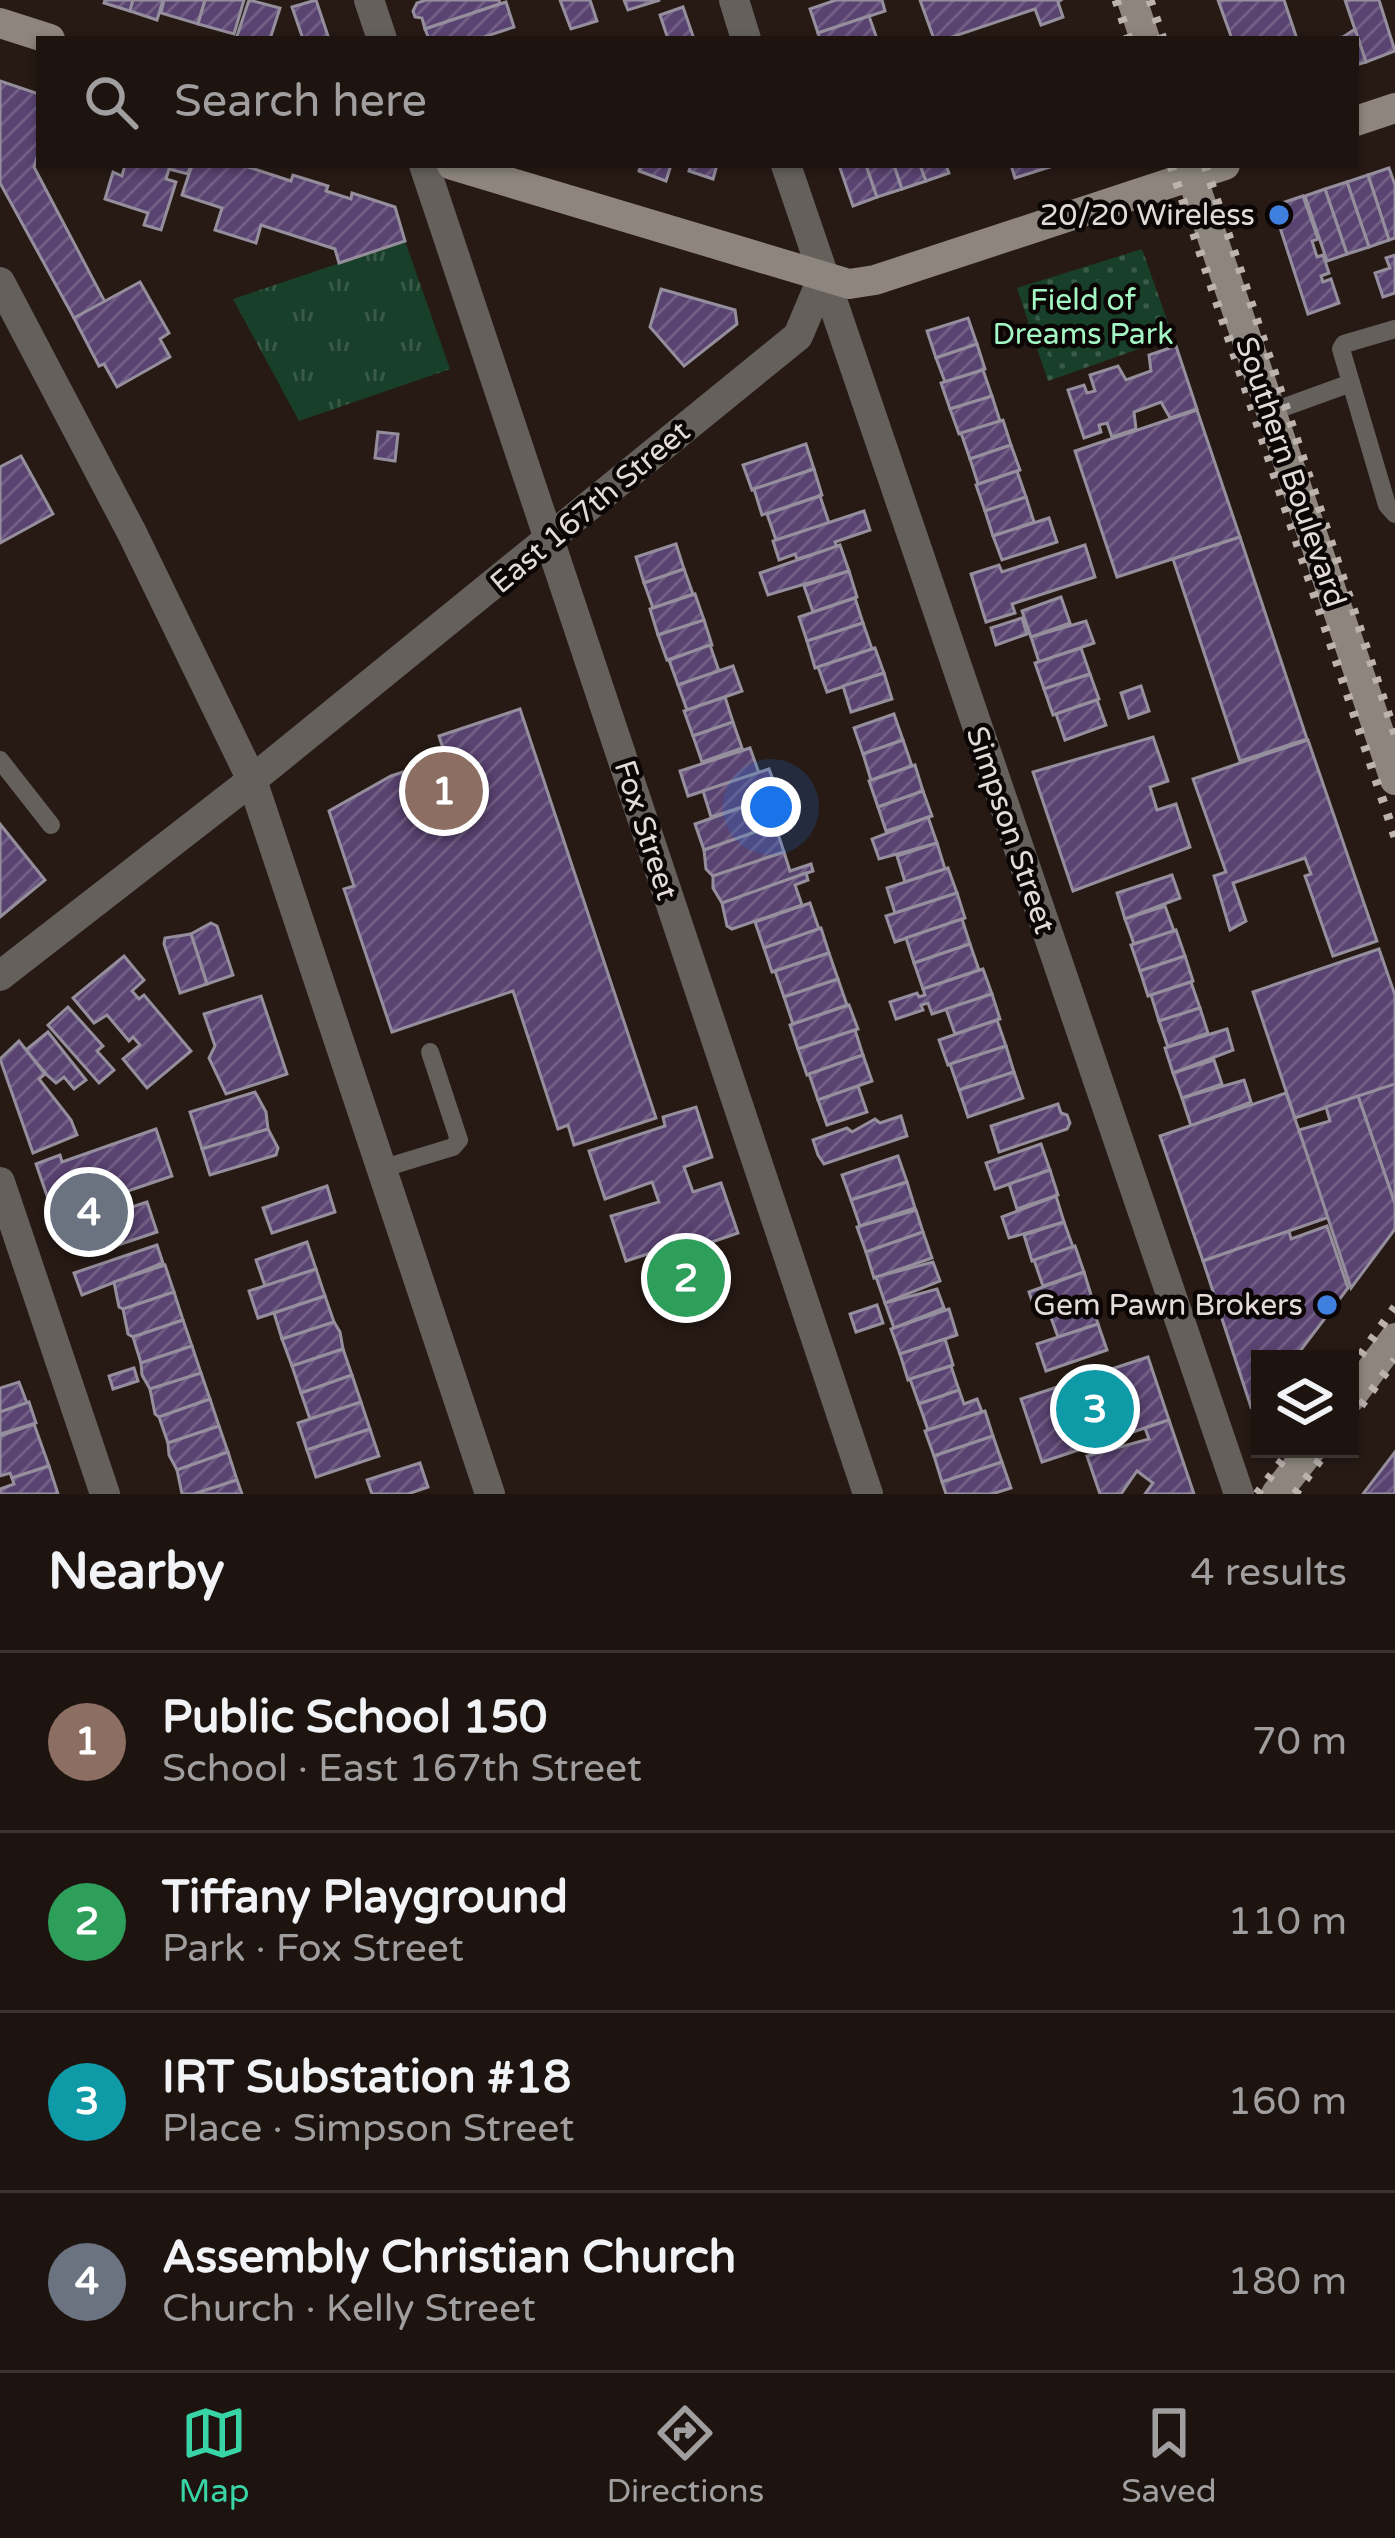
<!DOCTYPE html>
<meta charset="utf-8">
<style>
:root{--surface:#1d1410;--page:#251d19;--text:#f1f3f6;--muted:#a09e9f;--line:#3b3330;--accent:#38d4a6}
body{margin:0;font-family:"Varela Round",sans-serif;background:var(--page);color:var(--text)}
.controls{position:absolute;right:36px;bottom:36px;display:grid;overflow:hidden;border-radius:0px;box-shadow:0 3px 9px #0004}
.controls button{width:108px;height:108px;display:grid;place-items:center;padding:0;border:0;border-bottom:3px solid var(--line);background:var(--surface);color:var(--text);font:60px sans-serif}
.you{position:absolute;left:771px;top:807px;width:42px;height:42px;margin:-30px;border:9px solid #fff;border-radius:50%;background:#1a73e8;box-shadow:0 0 0 18px #1a73e833}
.badge{display:grid;place-items:center;width:78px;height:78px;border-radius:50%;background:var(--accent);color:#fff;font-size:39px;font-weight:700}
.pin{position:absolute;translate:-50% -50%;border:6px solid #fff;box-shadow:0 3px 12px #0006}
.list{margin:0;padding:0;list-style:none}
h2{display:flex;justify-content:space-between;align-items:center;height:156px;margin:0;padding:0 48px;font-size:51px}
h2 small{font-size:39px;font-weight:400;color:var(--muted)}
.list li{display:grid;grid-template-columns:78px 1fr auto;gap:36px;align-items:center;box-sizing:border-box;height:180px;padding:0 48px;border-top:3px solid var(--line)}
.list b{display:block;font-size:45px;white-space:nowrap}
.list p{margin:0;font-size:39px;white-space:nowrap;color:var(--muted)}
.list em{font-size:39px;font-style:normal;color:var(--muted)}
.icon{flex:none;width:66px;height:66px;fill:none;stroke:currentColor;stroke-width:2;stroke-linecap:round;stroke-linejoin:round}
.map{position:relative;flex:none;width:1395px;height:1494px;overflow:hidden}
.search{position:absolute;background:var(--surface);box-shadow:0 3px 9px #0004;left:36px;right:36px;top:36px;height:132px;display:flex;align-items:center;gap:30px;box-sizing:border-box;padding:0 42px;border-radius:0px;color:var(--muted);font-size:45px}
.sheet{height:876px;background:var(--surface)}
nav{display:flex;justify-content:space-around;align-items:center;box-sizing:border-box;height:168px;border-top:3px solid var(--line);background:var(--surface);font-size:33px;color:var(--muted)}
nav a{display:grid;justify-items:center;gap:6px}
nav .on{color:var(--accent)}
.map>svg:first-child{display:block}
</style>
<div class="map">
<svg width="1395" height="1494" viewBox="0 0 1395 1494">
<defs>
<pattern id="grass-tufts" width="24" height="20" patternUnits="userSpaceOnUse" patternTransform="scale(3)"><rect width="24" height="20" fill="#183f29"/><path d="M3 7l-1-3M5 7V3M7 7l1-3M15 17l-1-3M17 17v-4M19 17l1-3" fill="none" stroke="#395a47"/></pattern>
<pattern id="park-dots" width="8" height="8" patternUnits="userSpaceOnUse" patternTransform="scale(3)"><rect width="8" height="8" fill="#183f29"/><path d="M2 2h.1M6 6h.1" fill="none" stroke="#395a47" stroke-width="1.8" stroke-linecap="round"/></pattern>
<pattern id="building-hatch" width="6" height="6" patternUnits="userSpaceOnUse" patternTransform="scale(3)"><rect width="6" height="6" fill="#594371"/><path d="M-1 1l2-2M0 6l6-6M5 7l2-2" fill="none" stroke="#715e84"/></pattern>
</defs>
<rect width="100%" height="100%" fill="#271a15"/>
<!-- grass -->
<polygon fill="url(#grass-tufts)" points="405,241 450,369 299,421 233,299"/>
<!-- park -->
<polygon fill="url(#park-dots)" points="1142,249 1173,337 1048,381 1017,288"/>
<!-- pitch -->
<polygon fill="#183f29" points="1125,272 1143,327 1052,356 1034,300"/>
<!-- building -->
<g fill="url(#building-hatch)" stroke="#958f9d" stroke-width="3">
<polygon points="105,0 133,0 130,11 104,3"/>
<polygon points="133,0 163,0 157,20 130,11"/>
<polygon points="164,0 205,0 198,24 161,13"/>
<polygon points="205,0 244,0 234,34 198,24"/>
<polygon points="249,0 280,8 270,39 236,39"/>
<polygon points="316,0 329,39 303,39 292,7"/>
<polygon points="426,0 499,0 500,4 425,29 422,18 415,17 413,11 417,3"/>
<polygon points="560,0 590,0 597,21 571,29"/>
<polygon points="624,0 660,0 628,10"/>
<polygon points="836,0 882,0 885,11 818,33 810,9"/>
<polygon points="920,0 1061,0 1058,2 1063,17 1041,25 1035,9 946,39 934,39"/>
<polygon points="1218,0 1284,0 1297,39 1232,39"/>
<polygon points="1345,0 1379,0 1395,51 1366,62"/>
<polygon points="506,2 514,27 484,37 429,39 425,29"/>
<polygon points="683,7 694,39 668,39 660,15"/>
<polygon points="869,16 877,39 820,39 818,33"/>
<polygon points="1355,29 1366,62 1356,65 1356,39 1326,39 1343,37"/>
<polygon points="0,81 39,94 39,151 34,167 105,302 74,318 0,183"/>
<polygon points="125,165 191,165 188,174 169,169 166,179 176,182 161,230 144,225 148,213 105,199 113,172 122,176"/>
<polygon points="192,165 242,165 291,181 293,175 328,186 326,191 351,199 352,193 395,207 405,241 339,263 335,249 261,225 256,243 215,230 222,208 182,195"/>
<polygon points="641,165 671,165 666,181 639,171"/>
<polygon points="691,165 717,165 713,179 689,171"/>
<polygon points="839,165 866,165 877,197 853,206"/>
<polygon points="866,165 894,165 902,189 877,197"/>
<polygon points="894,165 920,165 926,181 902,189"/>
<polygon points="920,165 946,165 949,173 926,181"/>
<polygon points="1011,165 1056,165 1015,178"/>
<polygon points="1389,168 1395,185 1395,238 1389,240 1368,175"/>
<polygon points="1368,175 1389,240 1369,247 1347,182"/>
<polygon points="1347,182 1369,247 1347,254 1325,189"/>
<polygon points="1325,189 1347,254 1327,261 1305,196"/>
<polygon points="1303,196 1318,239 1312,241 1317,257 1323,255 1329,273 1321,276 1323,282 1331,279 1339,303 1308,314 1273,206"/>
<polygon points="1395,255 1395,293 1383,297 1375,273 1390,268 1386,258"/>
<polygon points="140,282 169,333 160,339 170,357 117,387 104,364 99,366 74,318"/>
<polygon points="661,289 735,310 737,324 684,366 650,327"/>
<polygon points="968,318 977,344 936,358 927,331"/>
<polygon points="977,344 985,369 945,382 936,358"/>
<polygon points="1176,346 1197,409 1170,418 1161,402 1134,412 1136,429 1112,437 1107,423 1099,425 1101,432 1084,438 1068,390 1084,385 1087,393 1095,391 1090,375 1118,366 1126,380 1151,371 1149,355"/>
<polygon points="983,370 992,396 950,409 941,383"/>
<polygon points="992,396 1000,421 959,434 950,409"/>
<polygon points="1197,410 1240,537 1117,577 1075,451"/>
<polygon points="1003,420 1011,445 970,459 961,433"/>
<polygon points="378,432 398,434 395,461 375,458"/>
<polygon points="806,444 814,469 752,490 743,465"/>
<polygon points="1011,445 1020,470 978,484 970,459"/>
<polygon points="21,456 53,514 0,543 0,467"/>
<polygon points="814,469 822,495 762,515 754,489"/>
<polygon points="1017,471 1026,497 985,511 976,485"/>
<polygon points="820,496 829,523 776,540 767,514"/>
<polygon points="1026,497 1034,522 993,536 985,511"/>
<polygon points="864,511 870,530 835,542 837,547 797,559 795,554 779,560 773,541"/>
<polygon points="1049,518 1057,542 1002,560 993,536"/>
<polygon points="1240,537 1307,739 1240,761 1173,559"/>
<polygon points="676,544 684,569 644,583 636,557"/>
<polygon points="840,545 849,571 768,595 760,573"/>
<polygon points="1085,545 1095,577 1012,604 1015,613 986,622 971,574 999,565 1002,572"/>
<polygon points="684,569 693,594 653,608 644,583"/>
<polygon points="849,571 857,597 813,612 804,586"/>
<polygon points="695,594 704,620 658,635 650,609"/>
<polygon points="1061,597 1070,623 1031,637 1022,611"/>
<polygon points="855,598 863,623 807,641 799,617"/>
<polygon points="1022,618 1027,634 996,645 991,628"/>
<polygon points="704,620 712,645 667,660 658,635"/>
<polygon points="1086,621 1094,643 1039,662 1031,637"/>
<polygon points="863,623 872,649 815,668 807,641"/>
<polygon points="710,645 719,671 678,685 669,660"/>
<polygon points="875,648 884,673 827,692 818,667"/>
<polygon points="1081,648 1090,674 1044,689 1035,663"/>
<polygon points="733,666 742,691 687,710 678,685"/>
<polygon points="884,673 892,699 851,712 843,686"/>
<polygon points="1090,674 1099,699 1053,715 1044,689"/>
<polygon points="1141,686 1149,711 1129,718 1121,693"/>
<polygon points="725,697 733,722 693,736 684,711"/>
<polygon points="1097,700 1106,725 1065,740 1056,714"/>
<polygon points="520,709 656,1118 574,1145 568,1125 558,1129 513,991 392,1032 344,889 354,886 329,811 391,776 446,758 439,736"/>
<polygon points="894,714 903,740 863,754 854,728"/>
<polygon points="733,722 742,748 702,762 693,736"/>
<polygon points="1153,737 1168,781 1150,787 1157,810 1176,804 1190,847 1073,891 1033,772"/>
<polygon points="903,740 912,766 871,780 863,754"/>
<polygon points="1308,740 1377,941 1333,956 1305,876 1311,874 1305,858 1233,883 1246,921 1230,930 1214,876 1226,872 1193,779"/>
<polygon points="750,748 759,773 688,796 680,771"/>
<polygon points="915,765 923,791 878,807 869,781"/>
<polygon points="769,769 779,795 711,817 703,791"/>
<polygon points="923,791 932,816 886,831 878,807"/>
<polygon points="766,799 775,825 704,850 695,824"/>
<polygon points="928,817 937,843 879,859 872,839"/>
<polygon points="0,824 45,880 0,917"/>
<polygon points="775,825 784,852 713,876 706,869 704,850"/>
<polygon points="937,843 945,869 905,882 897,856"/>
<polygon points="784,852 790,871 811,864 813,871 722,903 713,888 713,876"/>
<polygon points="948,868 957,893 895,913 887,888"/>
<polygon points="806,873 808,880 795,885 802,905 732,929 727,926 722,903"/>
<polygon points="1172,875 1180,898 1125,919 1117,893"/>
<polygon points="957,893 965,918 895,942 886,916"/>
<polygon points="810,903 819,929 764,948 755,922"/>
<polygon points="1165,906 1174,931 1134,944 1125,919"/>
<polygon points="962,919 970,944 914,963 906,938"/>
<polygon points="211,923 217,926 233,975 207,984 191,934"/>
<polygon points="821,928 829,953 772,972 764,948"/>
<polygon points="1176,930 1185,956 1140,971 1131,945"/>
<polygon points="191,934 207,984 180,993 164,944 165,938"/>
<polygon points="970,944 979,970 923,989 914,963"/>
<polygon points="1379,949 1395,995 1395,1084 1295,1118 1253,992"/>
<polygon points="829,953 838,979 784,997 775,971"/>
<polygon points="124,956 144,980 132,991 139,999 144,995 191,1051 147,1088 123,1059 140,1045 133,1037 129,1041 107,1015 94,1023 73,998"/>
<polygon points="1185,956 1193,981 1148,996 1140,971"/>
<polygon points="983,969 992,994 932,1014 928,1003 921,1005 923,1010 896,1019 890,1002 917,993 919,997 925,995 923,989"/>
<polygon points="838,979 847,1005 793,1024 784,997"/>
<polygon points="1191,982 1200,1008 1159,1021 1151,995"/>
<polygon points="992,994 1000,1019 955,1034 946,1009"/>
<polygon points="261,996 287,1074 226,1094 209,1058 215,1046 204,1014"/>
<polygon points="849,1005 858,1029 798,1049 790,1025"/>
<polygon points="68,1007 103,1046 97,1051 114,1070 99,1083 48,1025"/>
<polygon points="1200,1008 1208,1033 1168,1047 1159,1021"/>
<polygon points="997,1020 1006,1046 948,1065 939,1040"/>
<polygon points="1227,1029 1233,1050 1173,1073 1165,1048"/>
<polygon points="855,1030 863,1055 807,1075 798,1049"/>
<polygon points="48,1032 86,1080 74,1089 64,1077 56,1083 47,1075 26,1050"/>
<polygon points="19,1041 45,1074 39,1079 71,1120 77,1135 33,1153 0,1059"/>
<polygon points="1006,1046 1014,1072 959,1090 950,1064"/>
<polygon points="863,1055 872,1081 818,1100 809,1074"/>
<polygon points="1214,1060 1222,1084 1182,1098 1173,1073"/>
<polygon points="1014,1072 1023,1098 968,1117 959,1090"/>
<polygon points="1244,1080 1251,1102 1191,1126 1182,1098"/>
<polygon points="1395,1084 1395,1204 1358,1096"/>
<polygon points="858,1086 867,1112 827,1125 818,1100"/>
<polygon points="255,1092 266,1112 268,1129 202,1149 190,1112"/>
<polygon points="1286,1093 1329,1217 1203,1261 1160,1136"/>
<polygon points="1358,1096 1395,1204 1395,1229 1351,1288 1299,1130 1330,1121 1326,1107"/>
<polygon points="1058,1104 1061,1113 1067,1115 1070,1123 1067,1129 999,1152 991,1126"/>
<polygon points="696,1107 712,1157 684,1167 693,1192 721,1183 738,1233 703,1245 700,1237 626,1261 611,1216 659,1202 652,1182 605,1199 589,1151 665,1126 663,1117"/>
<polygon points="901,1116 907,1136 824,1164 818,1155 813,1140 847,1128 852,1132 875,1119 880,1123"/>
<polygon points="156,1129 172,1176 54,1216 36,1164 60,1155 62,1162"/>
<polygon points="268,1129 278,1148 276,1155 210,1175 202,1149"/>
<polygon points="1041,1144 1050,1170 995,1189 986,1163"/>
<polygon points="898,1156 907,1182 851,1200 842,1175"/>
<polygon points="1050,1170 1058,1195 1017,1209 1009,1184"/>
<polygon points="907,1182 915,1208 860,1226 851,1200"/>
<polygon points="327,1186 335,1212 272,1233 263,1208"/>
<polygon points="1056,1196 1064,1222 1009,1238 1002,1217"/>
<polygon points="147,1202 157,1232 94,1253 84,1223"/>
<polygon points="916,1210 923,1232 866,1252 857,1227"/>
<polygon points="1064,1222 1073,1247 1032,1261 1024,1235"/>
<polygon points="1327,1226 1348,1288 1294,1359 1260,1359 1260,1402 1251,1407 1203,1261 1289,1231 1291,1239"/>
<polygon points="923,1232 932,1258 874,1278 866,1252"/>
<polygon points="307,1242 316,1269 265,1286 256,1260"/>
<polygon points="157,1245 163,1263 82,1295 74,1273"/>
<polygon points="1075,1246 1084,1272 1043,1286 1034,1260"/>
<polygon points="933,1262 940,1281 885,1303 876,1277"/>
<polygon points="165,1265 174,1292 123,1309 119,1307 114,1282"/>
<polygon points="316,1269 325,1296 258,1318 249,1291"/>
<polygon points="1084,1272 1092,1298 1036,1313 1029,1292"/>
<polygon points="937,1289 944,1308 894,1328 885,1303"/>
<polygon points="174,1292 183,1320 133,1337 128,1334 123,1309"/>
<polygon points="325,1296 334,1322 282,1339 274,1313"/>
<polygon points="1090,1299 1098,1324 1058,1337 1049,1312"/>
<polygon points="877,1305 883,1323 856,1332 850,1314"/>
<polygon points="949,1309 957,1335 900,1354 891,1329"/>
<polygon points="183,1320 192,1346 141,1363 133,1337"/>
<polygon points="334,1322 340,1332 343,1349 292,1366 282,1339"/>
<polygon points="1098,1324 1107,1350 1046,1371 1037,1344"/>
<polygon points="945,1339 953,1365 908,1380 900,1354"/>
<polygon points="192,1346 201,1373 150,1389 142,1375 141,1363"/>
<polygon points="343,1349 352,1375 301,1393 292,1366"/>
<polygon points="1148,1357 1169,1420 1042,1462 1021,1399"/>
<polygon points="951,1366 959,1390 919,1404 910,1379"/>
<polygon points="134,1368 138,1381 113,1389 109,1376"/>
<polygon points="201,1373 210,1399 159,1417 155,1414 150,1389"/>
<polygon points="352,1375 361,1402 310,1419 301,1393"/>
<polygon points="19,1382 27,1403 0,1412 0,1388"/>
<polygon points="959,1390 964,1404 977,1399 982,1412 928,1430 919,1404"/>
<polygon points="210,1399 219,1426 168,1443 159,1417"/>
<polygon points="29,1402 36,1423 0,1434 0,1412"/>
<polygon points="361,1402 370,1429 307,1450 298,1423"/>
<polygon points="985,1411 993,1436 934,1456 925,1431"/>
<polygon points="1169,1420 1194,1494 1145,1494 1153,1483 1137,1471 1121,1494 1100,1494 1087,1456 1149,1439 1145,1428"/>
<polygon points="34,1424 49,1466 12,1478 10,1473 0,1476 0,1436"/>
<polygon points="219,1426 228,1452 177,1470 169,1455 168,1443"/>
<polygon points="370,1429 379,1456 316,1477 307,1450"/>
<polygon points="993,1436 1002,1462 942,1482 934,1456"/>
<polygon points="228,1452 237,1480 194,1494 182,1494 177,1470"/>
<polygon points="1395,1452 1395,1494 1363,1494"/>
<polygon points="1002,1462 1011,1488 992,1494 946,1494 942,1482"/>
<polygon points="420,1463 428,1487 408,1494 372,1494 367,1480"/>
<polygon points="49,1466 58,1494 0,1494 0,1489 14,1484 12,1478"/>
<polygon points="237,1480 242,1494 194,1494"/>
</g>
<g fill="none" stroke-linecap="round" stroke-linejoin="round">
<!-- lane -->
<g stroke="#65605b" stroke-width="18">
<polyline points="1395,329 1344,344 1341,349 1387,505 1395,514"/>
<polyline points="1271,412 1351,383"/>
<polyline points="0,760 51,825"/>
<polyline points="384,1168 453,1147 459,1140 430,1052"/>
</g>
<!-- street -->
<g stroke="#65605b" stroke-width="30">
<polyline points="369,0 382,39"/>
<polyline points="734,0 746,39"/>
<polyline points="424,165 868,1494"/>
<polyline points="786,165 1239,1494"/>
<polyline points="0,282 132,533 252,780 490,1494"/>
<polyline points="0,976 252,780 798,336 822,279"/>
<polyline points="0,1182 105,1494"/>
</g>
<!-- secondary -->
<g stroke="#8e867e" stroke-width="30">
<polyline points="1132,0 1145,39"/>
<polyline points="0,23 50,39"/>
<polyline points="1356,121 1395,108"/>
<polyline points="452,165 849,284 875,280 1225,165"/>
<polyline points="1188,165 1395,780"/>
<polyline points="1350,1398 1395,1338"/>
<polyline points="1276,1494 1311,1449"/>
</g>
<!-- rail -->
<g stroke="#bcb3af" stroke-width="9" stroke-dasharray="6 12" stroke-linecap="butt">
<polyline points="1116,0 1129,39"/>
<polyline points="1150,0 1163,39"/>
<polyline points="1171,165 1395,837"/>
<polyline points="1205,165 1395,734"/>
<polyline points="1350,1370 1395,1307"/>
<polyline points="1350,1420 1395,1360"/>
<polyline points="1257,1494 1291,1449"/>
<polyline points="1295,1494 1328,1449"/>
</g>
</g>
<!-- markers -->
<g fill="#3f7fe0" stroke="#0b0605" stroke-width="4.5">
<circle cx="1279" cy="215" r="12"/>
<circle cx="1327" cy="1305" r="12"/>
</g>
<g text-anchor="middle" stroke-width="9" stroke-linejoin="round" paint-order="stroke">
<!-- poi labels -->
<g font-size="30" fill="#e4dbd8" stroke="#0b0605" text-anchor="end">
<text x="1255" y="225">20/20 Wireless</text>
<text x="1303" y="1315">Gem Pawn Brokers</text>
</g>
<!-- park labels -->
<g font-size="30" fill="#a4f7c4" stroke="#0b0605">
<text x="1083" y="310">Field of<tspan x="1083" dy="34">Dreams Park</tspan></text>
</g>
<!-- street labels -->
<g font-size="30" fill="#e4dbd8" stroke="#0b0605">
<text transform="translate(1291 472) rotate(71)" y="10">Southern Boulevard</text>
<text transform="translate(590 507) rotate(-40)" y="10">East 167th Street</text>
<text transform="translate(646 830) rotate(72)" y="10">Fox Street</text>
<text transform="translate(1011 830) rotate(71)" y="10">Simpson Street</text>
</g>
</g>
</svg>
<div class="controls">
<button><svg class="icon" aria-label="layers" viewBox="0 0 24 24"><path d="M12 4l9 5-9 5-9-5zM3 14l9 5 9-5"/></svg></button>
</div>
<div class="you"></div>
<div class="pin badge" style="left:444px;top:791px;background:#8d6e63">1</div>
<div class="pin badge" style="left:686px;top:1278px;background:#2e9e5b">2</div>
<div class="pin badge" style="left:1095px;top:1409px;background:#0f9aa8">3</div>
<div class="pin badge" style="left:89px;top:1212px;background:#6b7280">4</div>
<div class="search"><svg class="icon" aria-label="search" viewBox="0 0 24 24"><circle cx="10" cy="10" r="6"/><path d="M15 15l6 6"/></svg>Search here</div>
</div>
<section class="sheet">
<h2>Nearby<small>4 results</small></h2>
<ul class="list">
<li><span class="badge" style="background:#8d6e63">1</span><div><b>Public School 150</b><p>School · East 167th Street</p></div><em>70 m</em></li>
<li><span class="badge" style="background:#2e9e5b">2</span><div><b>Tiffany Playground</b><p>Park · Fox Street</p></div><em>110 m</em></li>
<li><span class="badge" style="background:#0f9aa8">3</span><div><b>IRT Substation #18</b><p>Place · Simpson Street</p></div><em>160 m</em></li>
<li><span class="badge" style="background:#6b7280">4</span><div><b>Assembly Christian Church</b><p>Church · Kelly Street</p></div><em>180 m</em></li>
</ul>
</section>
<nav>
<a class="on"><svg class="icon" aria-label="map" viewBox="0 0 24 24"><path d="M3 6l6-2 6 2 6-2v14l-6 2-6-2-6 2zM9 4v14M15 6v14"/></svg>Map</a>
<a><svg class="icon" aria-label="directions" viewBox="0 0 24 24"><path d="M12 3l9 9-9 9-9-9zM9 14v-3h6M13 9l2 2-2 2"/></svg>Directions</a>
<a><svg class="icon" aria-label="saved" viewBox="0 0 24 24"><path d="M7 4h10v16l-5-4-5 4z"/></svg>Saved</a>
</nav>
